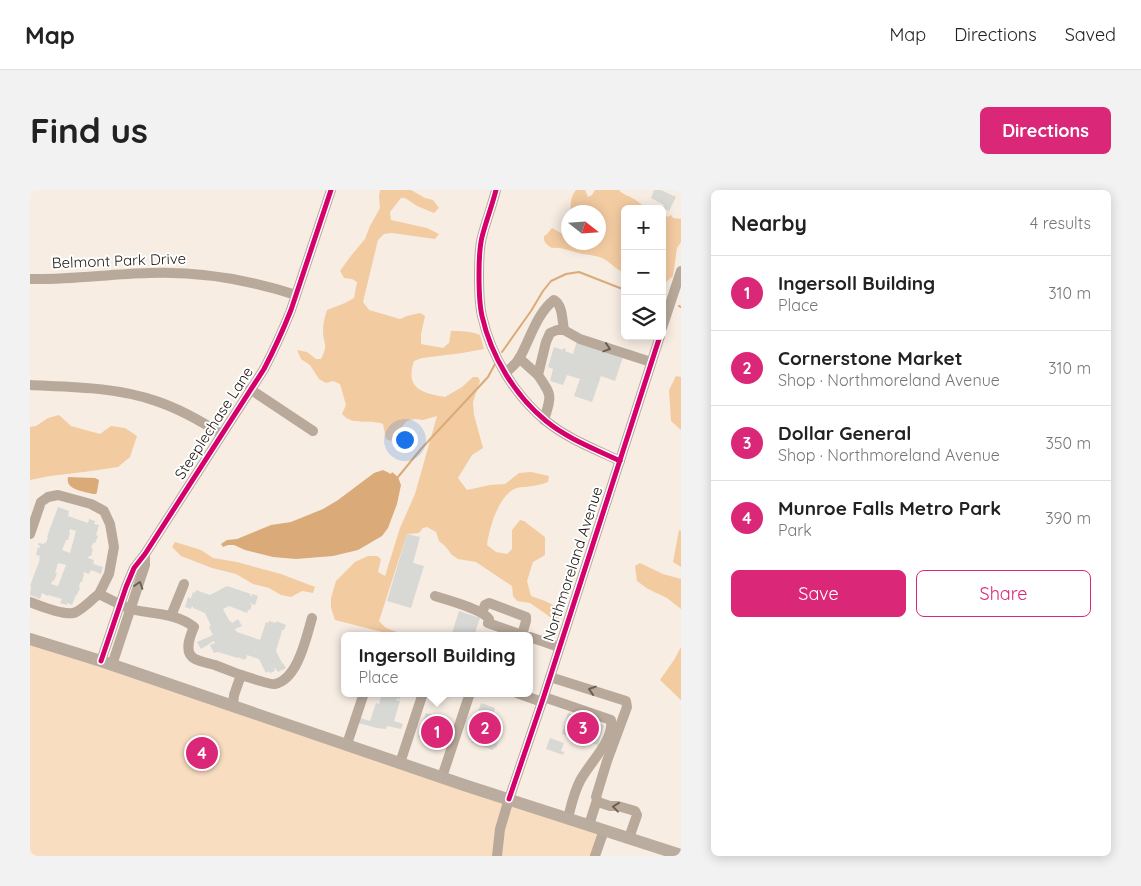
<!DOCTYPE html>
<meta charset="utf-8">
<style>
:root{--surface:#fff;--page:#f2f2f2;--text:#222;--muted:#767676;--line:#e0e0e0;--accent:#db2777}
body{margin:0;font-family:Quicksand,sans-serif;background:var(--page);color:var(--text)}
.controls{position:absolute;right:15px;top:15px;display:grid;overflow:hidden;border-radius:8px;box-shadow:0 2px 12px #0003}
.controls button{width:45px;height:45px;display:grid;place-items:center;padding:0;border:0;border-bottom:1px solid var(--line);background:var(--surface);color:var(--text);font:25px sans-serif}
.compass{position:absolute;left:531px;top:15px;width:45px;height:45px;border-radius:50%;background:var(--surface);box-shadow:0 2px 12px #0003;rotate:107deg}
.you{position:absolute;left:374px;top:249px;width:18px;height:18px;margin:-12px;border:4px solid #fff;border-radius:50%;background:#1a73e8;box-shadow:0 0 0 8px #1a73e833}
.badge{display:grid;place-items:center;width:32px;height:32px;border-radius:50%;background:var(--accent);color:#fff;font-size:16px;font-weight:700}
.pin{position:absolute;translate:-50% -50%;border:2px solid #fff;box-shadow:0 1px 5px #0006}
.popup{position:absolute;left:311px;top:442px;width:192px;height:65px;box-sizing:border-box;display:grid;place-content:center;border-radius:8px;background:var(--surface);filter:drop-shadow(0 1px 4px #0005);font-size:16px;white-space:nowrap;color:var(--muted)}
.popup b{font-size:19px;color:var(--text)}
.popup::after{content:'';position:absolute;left:50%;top:100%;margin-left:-10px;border:10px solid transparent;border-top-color:var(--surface)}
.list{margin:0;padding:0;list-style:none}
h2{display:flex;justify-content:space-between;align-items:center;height:65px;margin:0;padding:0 20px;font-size:21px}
h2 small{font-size:16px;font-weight:400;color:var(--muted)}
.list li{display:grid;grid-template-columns:32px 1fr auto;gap:15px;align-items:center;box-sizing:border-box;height:75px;padding:0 20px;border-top:1px solid var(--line)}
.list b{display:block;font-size:19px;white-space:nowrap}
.list p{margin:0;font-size:16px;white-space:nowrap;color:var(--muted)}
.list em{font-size:16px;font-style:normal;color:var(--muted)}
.actions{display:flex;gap:10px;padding:15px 20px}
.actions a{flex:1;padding:11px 0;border:1px solid var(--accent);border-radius:8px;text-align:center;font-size:18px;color:var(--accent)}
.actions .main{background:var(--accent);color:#fff}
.icon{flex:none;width:28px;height:28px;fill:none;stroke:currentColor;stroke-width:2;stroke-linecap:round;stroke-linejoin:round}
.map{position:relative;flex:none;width:651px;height:666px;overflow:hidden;border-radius:8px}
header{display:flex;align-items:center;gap:30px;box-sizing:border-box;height:70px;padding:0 25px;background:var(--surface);border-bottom:1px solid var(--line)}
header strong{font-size:24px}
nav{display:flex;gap:28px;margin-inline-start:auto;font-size:18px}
.intro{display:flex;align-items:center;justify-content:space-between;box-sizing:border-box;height:120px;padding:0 30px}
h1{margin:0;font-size:35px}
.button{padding:12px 22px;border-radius:8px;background:var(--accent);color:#fff;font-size:18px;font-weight:700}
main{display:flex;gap:30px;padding:0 30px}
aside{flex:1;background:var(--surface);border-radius:8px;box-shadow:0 2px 12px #0003}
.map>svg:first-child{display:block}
</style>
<header>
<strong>Map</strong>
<nav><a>Map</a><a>Directions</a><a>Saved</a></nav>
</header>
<div class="intro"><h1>Find us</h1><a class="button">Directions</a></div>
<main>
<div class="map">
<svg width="651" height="666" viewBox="0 0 651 666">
<rect width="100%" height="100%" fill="#f7ede3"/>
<!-- green -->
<polygon fill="#f9ddc1" points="0,449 576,640 567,666 0,666"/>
<!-- forest -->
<g fill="#f3cba1">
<path d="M350 0H381L395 8 403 10 409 18 404 23 387 16 375 8H371L360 22 361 30 397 38 409 44 405 49 362 43 354 44 348 50 333 112 339 120 370 129 377 126 390 123 395 126 391 144V154L413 158 419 153 421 141C431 141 441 141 450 145L454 159 432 163 392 168 384 171C375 198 391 203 415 207L432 197 443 187H448L450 191 443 212 444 225 453 258 442 265 428 288 437 300 460 295 475 294 489 283 501 282 519 286 518 292C510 295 503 296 495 297 492 297 489 297 487 298 469 303 459 339 457 355L466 362 477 364 482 359V340L490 330 494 331 515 347V365L503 372 497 391 501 406 515 411 535 421 532 428 523 429 500 413 487 411 483 406 482 396 446 372 428 369 422 365 415 356 409 351 406 342 397 337 393 338 389 343 377 344 349 431 356 438 378 446H360L356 443 305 430 301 418V408L306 391 325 372 338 366H347L351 369 348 382 355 386 370 338 385 304 407 226 393 230 385 229 377 231 367 242 361 251 356 249 353 234C339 228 323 237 312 224L316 215 310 194 303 191 296 193 289 189 280 175 271 169 267 160 277 162 286 169H291C299 154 293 154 293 140 293 133 295 126 297 120L315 113 324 108 327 92 322 89 314 88 310 81 320 67 335 49 340 36 350 18 349 7Z"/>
<path d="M546 0H555L558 7 562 5 565 0H589C593 5 598 5 604 9 609 12 613 16 618 19H595V83C584 79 581 72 572 68 565 65 556 65 549 63 538 61 533 57 522 58 517 55 513 52 514 46L517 44 522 38 538 47V52H568V22H541C540 14 541 6 546 0Z"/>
<polygon points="632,23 638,27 641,25 643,28 651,29 651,52 647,58 643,86 636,92 632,89"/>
<polygon points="646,186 651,187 651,240 641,231 639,200"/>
<polygon points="29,225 41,236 70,244 81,236 95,238 107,246 100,267 88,277 54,282 20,286 0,290 0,237 6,236 18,228"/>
<polygon points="649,340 651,341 651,377 643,372"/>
<polygon points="145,352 171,360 183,368 207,372 251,384 285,397 283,403 272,401 261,407 251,405 239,398 223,394 206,384 182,378 151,366 142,357"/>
<polygon points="610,373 633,384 651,389 651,419 637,408 618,399 607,391 605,376"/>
<polygon points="651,457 651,510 630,490 644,470"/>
</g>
<!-- water -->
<g fill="#daab79">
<polygon points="353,280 361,284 362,282 368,287 371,295 367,314 358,338 352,346 328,360 303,366 266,369 243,367 215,360 204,355 198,355 193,357 191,354 197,350 207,349 241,335 261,332 293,319 308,310 344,283"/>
<path d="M38 287 65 288 69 290 67 302 66 304H63C53 301 35 300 38 287Z"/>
</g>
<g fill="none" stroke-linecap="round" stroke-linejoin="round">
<!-- stream -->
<g stroke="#daab79" stroke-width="2">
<polyline points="632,111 633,111"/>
<polyline points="649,116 651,117"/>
<polyline points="472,162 501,121 513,101 521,91 536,84 549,82 595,100"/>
<polyline points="368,287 391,259 458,187 465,174"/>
</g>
</g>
<!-- building -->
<g fill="#d8d8d5" fill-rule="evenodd">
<polygon points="624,0 631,0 646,7 639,21 633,18 634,15 621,8"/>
<polygon points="547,151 593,167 585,191 571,186 562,212 544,206 550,189 537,185 533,195 520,191 523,179 518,177 524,157 533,160 533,158 536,159 535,161 543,164"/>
<path d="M28 317 39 321 38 326 58 333 59 329 65 331 64 334 69 335 66 345 68 346 65 353H63L61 358 63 359 61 366H59L58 368 64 370 63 374 73 377 71 384 61 380 59 384 54 382 53 384H54L52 392H50L49 397 50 398 47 405H46L42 415 37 413V415L30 413 32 409 18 405V406L12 403 10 409 0 405 1 396H0L10 369 9 368 10 366 6 365 8 357 10 358V356L8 355V353L14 354 15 352 16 353 18 347H17ZM40 339 46 341 40 363 32 360 36 350H38L40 343 39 342ZM28 373 36 375 28 396 21 394 23 390 24 391 27 383H25Z"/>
<polygon points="377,344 390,347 383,373 394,376 381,418 357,411"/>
<polygon points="197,396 221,404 220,406 222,406 222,404 228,406 225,415 220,413 220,414 222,415 220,420 218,420 217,423 199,416 193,419 200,432 201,431 202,433 208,429 212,436 205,439 207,442 230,450 236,432 238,433 239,431 246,433 246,431 256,435 254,440 251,440 252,441 246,461 252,473 251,474 253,473 256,478 248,482 245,478 244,479 245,481 240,483 239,481 236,483 229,469 217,465 216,469 214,469 214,470 208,467 208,468 188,462 184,463 180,455 185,453 184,451 171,459 167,452 183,445 179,437 181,436 175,423 163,418 163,417 162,416 161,419 155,417 158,407 162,409 161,408 163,402 165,403 166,400 180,405"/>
<polygon points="429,421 450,428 444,446 421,446"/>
<polygon points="352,503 371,503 370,509 367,508 366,510 370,511 364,531 373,534 371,539 357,536 356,539 347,538 328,533 330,528 340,531 346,513 349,514"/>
<polygon points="451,513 465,518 461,532 463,533 462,536 472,540 466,558 464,557 463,560 441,552 442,550 439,549"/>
<polygon points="396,523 406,526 404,532 425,538 419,557 388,547"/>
<polygon points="538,523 574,535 568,555 532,544"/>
<polygon points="520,548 534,553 531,561 534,562 533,565 516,559"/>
</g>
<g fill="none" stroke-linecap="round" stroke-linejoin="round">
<!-- minor -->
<g stroke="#b8a99b" stroke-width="10">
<path d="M466 0C462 16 456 31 452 47 449 59 449 72 449 85 449 99 449 113 452 126 461 166 485 206 516 231 538 249 565 259 590 271"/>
<path d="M0 89C39 90 79 84 119 83 171 81 217 89 266 105"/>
<polyline points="632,138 651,81"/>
<polyline points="489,168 508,185"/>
<path d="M475 183C480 179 485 175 489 169 500 150 506 124 524 110 533 115 532 130 534 140"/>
<path d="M0 195C42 197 86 197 126 211 150 219 171 231 191 244"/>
<polyline points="220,199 283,241"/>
<path d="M514 230C522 204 522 206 508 185L516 152 520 143 527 140H534L550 149 621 172"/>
<path d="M0 344 11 312 18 307 28 305 61 314 74 321 80 334 84 357 79 384 69 404C79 409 90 415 101 419 124 425 144 422 164 437 160 446 153 463 165 469 171 472 179 473 185 475 193 478 202 482 211 485L204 505 203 516"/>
<path d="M405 406C417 410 452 419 459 429L458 433 495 446"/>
<path d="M0 412C10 416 33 425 43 423 50 422 62 409 69 404"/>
<polyline points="452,423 455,415 459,413 496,427 496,431 492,445"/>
<polyline points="141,426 154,394"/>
<polyline points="500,447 529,457"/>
<path d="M71 471 96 397 104 378 115 364 234 179C244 160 253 140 261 120L301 0"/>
<polyline points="82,475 115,375 115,364"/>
<path d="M211 485C218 487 240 495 245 494 268 489 276 448 282 428"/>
<polyline points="520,487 596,511 597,517 577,571 566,607 568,612 580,616 588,616 605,621 607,625 599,648"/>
<polyline points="487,503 512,512"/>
<path d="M514 507 581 530C584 551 559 573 550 591 544 602 541 616 538 628"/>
<polyline points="317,554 334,503"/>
<polyline points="370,573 393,503"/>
<polyline points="412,587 440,503"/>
<polyline points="559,635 567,610"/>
<polyline points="467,666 470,639 479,609 513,509 630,146"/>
<polyline points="565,666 574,640"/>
</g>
<!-- major -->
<polyline stroke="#baac9f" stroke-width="12" points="0,449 71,471 434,595 651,665"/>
<!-- cycleway casing -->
<g stroke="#fff" stroke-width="8">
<g id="cycleway">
<path d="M466 0C462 16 456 31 452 47 449 59 449 72 449 85 449 99 449 113 452 126 461 166 485 206 516 231 538 249 565 259 590 271"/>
<path d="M71 471 96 397 104 378 115 364 234 179C244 160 253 140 261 120L301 0"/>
<polyline points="479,609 513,509 630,146"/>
</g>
</g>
<!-- cycleway -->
<use href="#cycleway" stroke="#d6006c" stroke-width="5"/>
</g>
<!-- one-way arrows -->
<defs><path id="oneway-chevron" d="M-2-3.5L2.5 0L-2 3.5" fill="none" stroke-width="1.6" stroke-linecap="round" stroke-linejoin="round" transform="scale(1.25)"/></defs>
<g stroke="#6a5f55">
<use href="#oneway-chevron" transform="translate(577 158) rotate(18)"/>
<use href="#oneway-chevron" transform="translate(109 395) rotate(-72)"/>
<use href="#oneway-chevron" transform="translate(562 500) rotate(-162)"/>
<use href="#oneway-chevron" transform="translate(586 617) rotate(-173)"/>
</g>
<g text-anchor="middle" stroke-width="4" stroke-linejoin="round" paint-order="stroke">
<!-- street labels -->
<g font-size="15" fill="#1b150f" stroke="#fff">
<text transform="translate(89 71) rotate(-2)" y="5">Belmont Park Drive</text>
<text transform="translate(184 233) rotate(-57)" y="5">Steeplechase Lane</text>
<text transform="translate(543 374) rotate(-72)" y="5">Northmoreland Avenue</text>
</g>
</g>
</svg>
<div class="controls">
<button>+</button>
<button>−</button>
<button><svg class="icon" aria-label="layers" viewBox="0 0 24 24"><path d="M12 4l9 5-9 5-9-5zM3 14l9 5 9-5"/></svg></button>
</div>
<svg class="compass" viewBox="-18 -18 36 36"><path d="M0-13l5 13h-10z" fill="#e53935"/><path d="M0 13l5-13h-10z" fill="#767676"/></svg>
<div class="you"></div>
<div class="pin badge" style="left:407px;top:542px">1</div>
<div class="popup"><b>Ingersoll Building</b>Place</div>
<div class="pin badge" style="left:455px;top:538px">2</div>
<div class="pin badge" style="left:553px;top:538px">3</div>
<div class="pin badge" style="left:172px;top:563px">4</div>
</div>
<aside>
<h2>Nearby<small>4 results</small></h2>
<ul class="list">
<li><span class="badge">1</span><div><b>Ingersoll Building</b><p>Place</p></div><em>310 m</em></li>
<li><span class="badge">2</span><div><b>Cornerstone Market</b><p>Shop · Northmoreland Avenue</p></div><em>310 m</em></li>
<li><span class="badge">3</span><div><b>Dollar General</b><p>Shop · Northmoreland Avenue</p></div><em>350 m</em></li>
<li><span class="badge">4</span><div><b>Munroe Falls Metro Park</b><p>Park</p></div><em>390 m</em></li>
</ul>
<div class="actions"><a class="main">Save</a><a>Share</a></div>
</aside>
</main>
